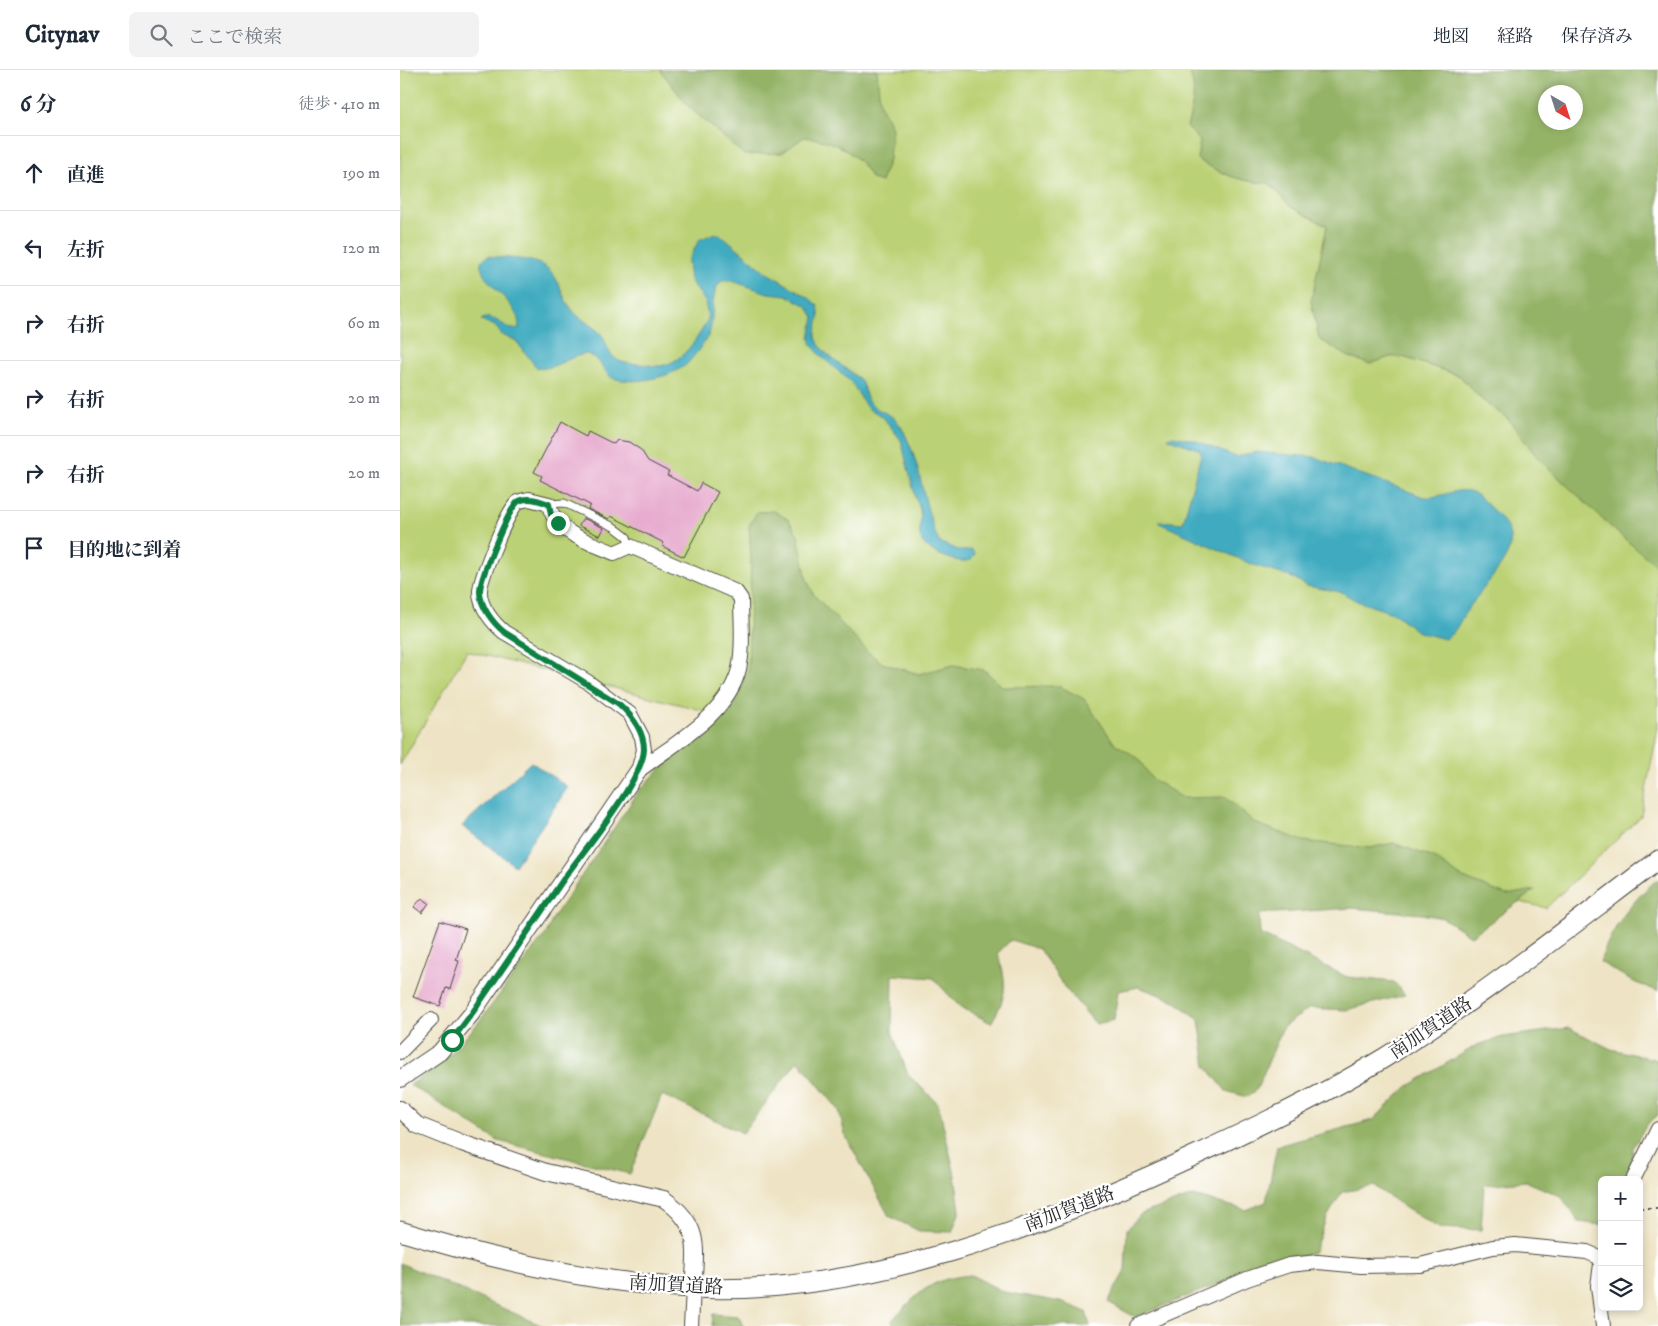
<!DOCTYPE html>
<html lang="ja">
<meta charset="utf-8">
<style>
:root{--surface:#fff;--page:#f2f2f3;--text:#1f2937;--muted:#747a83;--line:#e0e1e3}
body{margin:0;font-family:"IM FELL DW Pica","Noto Serif JP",serif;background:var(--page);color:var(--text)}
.controls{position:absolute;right:15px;bottom:15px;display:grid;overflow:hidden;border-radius:8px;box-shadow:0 2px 8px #0003}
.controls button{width:45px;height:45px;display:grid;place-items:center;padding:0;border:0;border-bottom:1px solid var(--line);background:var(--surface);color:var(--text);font:25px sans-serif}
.compass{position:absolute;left:1138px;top:15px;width:45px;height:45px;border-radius:50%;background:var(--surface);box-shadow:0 2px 8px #0003;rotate:141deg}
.stop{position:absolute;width:15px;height:15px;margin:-11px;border:4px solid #0b8043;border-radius:50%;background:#fff}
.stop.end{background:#0b8043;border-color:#fff;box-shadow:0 1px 5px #0008}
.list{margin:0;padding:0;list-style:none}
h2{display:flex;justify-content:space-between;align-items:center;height:65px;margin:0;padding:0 20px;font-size:21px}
h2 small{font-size:16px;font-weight:400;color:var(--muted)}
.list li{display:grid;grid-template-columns:32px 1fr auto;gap:15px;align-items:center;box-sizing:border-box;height:75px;padding:0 20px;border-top:1px solid var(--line)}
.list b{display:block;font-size:19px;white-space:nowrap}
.list em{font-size:16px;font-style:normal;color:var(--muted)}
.icon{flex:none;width:28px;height:28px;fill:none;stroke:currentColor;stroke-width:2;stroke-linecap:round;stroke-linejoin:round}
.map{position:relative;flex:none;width:1258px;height:1256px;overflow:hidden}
header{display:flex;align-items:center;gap:30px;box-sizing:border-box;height:70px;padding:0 25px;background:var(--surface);border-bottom:1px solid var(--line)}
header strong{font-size:24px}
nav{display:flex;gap:28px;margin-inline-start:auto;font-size:18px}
.search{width:350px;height:45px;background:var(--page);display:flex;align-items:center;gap:12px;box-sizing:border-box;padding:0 18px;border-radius:8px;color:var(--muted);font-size:19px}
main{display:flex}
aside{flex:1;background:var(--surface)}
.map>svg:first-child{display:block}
</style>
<header>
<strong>Citynav</strong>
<div class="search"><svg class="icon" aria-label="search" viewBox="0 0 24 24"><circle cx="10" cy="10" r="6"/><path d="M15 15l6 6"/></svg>ここで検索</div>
<nav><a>地図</a><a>経路</a><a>保存済み</a></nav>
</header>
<main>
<aside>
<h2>6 分<small>徒歩 · 410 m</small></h2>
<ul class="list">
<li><svg class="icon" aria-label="ahead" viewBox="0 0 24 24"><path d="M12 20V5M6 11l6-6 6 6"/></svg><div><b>直進</b></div><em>190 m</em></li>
<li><svg class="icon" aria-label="left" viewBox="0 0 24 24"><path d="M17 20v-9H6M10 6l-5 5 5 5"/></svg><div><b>左折</b></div><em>120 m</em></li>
<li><svg class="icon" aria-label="right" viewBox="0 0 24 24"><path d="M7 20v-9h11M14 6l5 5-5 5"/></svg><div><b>右折</b></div><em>60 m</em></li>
<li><svg class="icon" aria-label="right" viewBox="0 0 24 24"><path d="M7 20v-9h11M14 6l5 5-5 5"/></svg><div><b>右折</b></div><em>20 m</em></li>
<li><svg class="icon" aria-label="right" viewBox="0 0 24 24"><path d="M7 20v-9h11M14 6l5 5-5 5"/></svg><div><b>右折</b></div><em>20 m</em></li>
<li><svg class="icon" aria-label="arrive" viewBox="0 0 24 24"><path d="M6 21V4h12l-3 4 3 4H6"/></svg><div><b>目的地に到着</b></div></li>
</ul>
</aside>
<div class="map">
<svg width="1258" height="1256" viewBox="0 0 1258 1256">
<rect width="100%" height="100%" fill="#fff"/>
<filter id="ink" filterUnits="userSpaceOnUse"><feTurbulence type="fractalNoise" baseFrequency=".02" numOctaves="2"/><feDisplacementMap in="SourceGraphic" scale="10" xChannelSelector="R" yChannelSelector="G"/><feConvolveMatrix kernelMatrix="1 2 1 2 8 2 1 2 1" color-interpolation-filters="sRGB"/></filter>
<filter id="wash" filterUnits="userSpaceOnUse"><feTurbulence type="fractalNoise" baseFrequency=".0096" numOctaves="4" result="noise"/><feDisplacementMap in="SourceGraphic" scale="20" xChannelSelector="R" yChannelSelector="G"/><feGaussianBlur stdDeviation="1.12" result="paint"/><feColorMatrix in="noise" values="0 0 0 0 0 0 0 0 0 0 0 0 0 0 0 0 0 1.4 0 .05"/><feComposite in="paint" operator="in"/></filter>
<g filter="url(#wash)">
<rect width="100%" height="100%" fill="#eee4c5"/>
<!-- green -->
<path fill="#bbd175" stroke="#737e50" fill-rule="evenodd" d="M0 0H1185L1258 214V658L1241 746 1146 838 349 652 67 581 0 695ZM1146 22H1176V52H1146Z"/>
<!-- forest -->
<g fill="#94b366" stroke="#606f48" fill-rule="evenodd">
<path d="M260 0H477L480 34 492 58 489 89 481 112 472 109C458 82 433 70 404 67L382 83 344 85 289 37Z"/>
<path d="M788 0H1258V497L1213 459 1137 387 1108 349 1082 330 1060 306 1003 287H990L970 294 949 287 919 269 911 231 927 156 891 137 869 113C842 113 819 103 797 89L800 71 787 57C792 38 798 17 788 0ZM1146 22H1176V52H1146Z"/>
<path d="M374 441 389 450 398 465 407 510 414 525 468 582 482 593 519 604 553 595 584 600 603 617 659 616 684 629 714 673 738 688 751 708 783 728 825 727 855 753 903 771 970 778 993 773 1034 788 1061 807 1106 825 1135 820 1071 866 1043 848 1022 844 953 838 859 844 860 864 947 907 994 912 1005 925 946 940 910 938 883 957 857 1019 847 1027 826 1021 806 996 799 950 773 930 739 917 718 921 714 950 696 954 665 918 639 879 611 870 598 883C607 914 608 925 591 953L559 936 533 908 493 905 492 962 508 1005 538 1033 555 1105 560 1141 552 1162 519 1161 489 1146 445 1065 439 1040 398 990 343 1063 262 1025 230 1104 98 1071 10 1015C73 975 99 919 146 864L153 848 239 721 270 688 326 643 335 630 348 602 351 487 349 456 357 442Z"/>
<path d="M1258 809V921L1236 913 1200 892C1211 859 1231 831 1258 809Z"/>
<polygon points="1169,958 1211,979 1258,990 1258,1045 1246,1055 1233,1078 1229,1110 1202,1110 1202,1155 1179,1152 1161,1126 1125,1111 1084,1115 1081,1160 1039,1158 1007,1139 974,1116 942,1122 926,1149 914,1182 811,1217 735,1247 708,1232 725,1201 727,1159 741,1144 793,1126 846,1140 866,1132 877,1076 973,1050 1007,1017 1077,975 1103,967"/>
<polygon points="0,1193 143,1256 0,1256"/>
<path d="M571 1205 604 1222 661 1232 686 1242 690 1256H493L492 1250C519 1223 530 1208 571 1205Z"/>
<polygon points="313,1244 338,1246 344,1256 312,1256"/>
</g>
<!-- water -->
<g fill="#40abc0" stroke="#366b76">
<path d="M315 163 324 167 367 203 408 227 418 236C422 250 415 257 416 266 419 284 446 297 459 309 465 315 464 326 470 333 483 346 493 340 504 362 522 396 523 437 539 472L561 481 572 480 575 484 571 490C562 493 554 490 545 487 501 469 531 455 516 430L501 370 482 346 467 338 452 313 421 286 412 275 410 268 414 247 407 236 387 225 368 223 332 211H322C308 222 316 250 308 266 305 272 292 289 287 294 270 308 233 315 212 308 204 302 199 288 190 285 178 280 153 302 137 298L116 271 102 265 95 256 81 250C91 243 102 255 111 259L119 258C121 231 77 213 81 191L88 186C107 189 133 187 147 198 159 207 160 222 168 234 177 248 186 251 198 261 208 269 205 282 216 289 223 294 230 293 238 294 244 294 251 296 257 296 281 296 298 268 308 249L305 231 290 210 288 191 299 170Z"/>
<path d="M773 366 794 370 836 387 857 382 914 387 1024 427C1040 429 1058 416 1072 422 1081 426 1086 434 1093 440 1119 464 1113 480 1093 506 1085 517 1076 528 1068 539 1058 552 1059 560 1045 569L1018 562 995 544 957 531 941 522 906 516 896 509 851 494 759 453 758 451 783 453 801 384 800 380 768 368Z"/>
<polygon points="131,692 168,717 115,796 62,756"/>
</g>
<g id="blocks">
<!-- building -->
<g fill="#e7accf">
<polygon points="160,352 186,366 188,361 214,374 217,370 229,372 241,380 248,391 269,402 267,405 297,421 301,413 318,422 284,487 262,476 264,473 211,446 209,449 188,439 190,435 140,410 142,406 134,402"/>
<polygon points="183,448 204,458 200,466 179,456"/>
<polygon points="22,828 29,833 22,843 14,837"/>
<polygon points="40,851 66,859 56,890 59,891 50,919 46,918 40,936 13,927"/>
</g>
</g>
</g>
<g filter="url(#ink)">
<use href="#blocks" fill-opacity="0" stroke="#484742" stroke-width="1"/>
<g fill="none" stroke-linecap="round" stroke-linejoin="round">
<!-- service casing -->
<g stroke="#484742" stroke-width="9">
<polyline id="service" points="149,434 164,433 214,457 227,467 230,476"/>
</g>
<!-- minor casing -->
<g stroke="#484742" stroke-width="16">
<g id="minor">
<path d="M129 429 149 434C154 463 190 472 214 483L230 476 336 522 341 529C341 552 344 577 339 599 327 646 274 673 238 701L244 680 242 667 230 644 188 612 104 562C93 553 79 536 80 520 81 507 109 437 118 432 121 430 126 430 129 429Z"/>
<polyline points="0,982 31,950"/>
<polyline points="1233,1110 1258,1059"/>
<polyline points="1202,1187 1198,1216 1203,1256"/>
<polyline points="291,1256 293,1218"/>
<polyline points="738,1256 847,1209 889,1195 918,1192 961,1196 1020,1195 1093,1177 1115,1175 1187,1182 1201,1188"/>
</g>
</g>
<!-- tertiary casing -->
<g stroke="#484742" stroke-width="18">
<g id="tertiary">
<polyline points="0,1009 40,982 73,942 238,701"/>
<path d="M0 1039 17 1055 62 1073 146 1102 264 1129C301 1155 296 1177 293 1218"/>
</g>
</g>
<!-- secondary casing -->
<g stroke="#484742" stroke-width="21">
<path id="secondary" d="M0 1161C94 1190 192 1213 291 1218 466 1227 644 1156 800 1083 862 1054 925 1024 984 988 1079 929 1168 858 1258 790"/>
</g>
<!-- path -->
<polyline stroke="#484742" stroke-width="2" stroke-dasharray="4 4" stroke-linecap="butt" points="1239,1138 1258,1138"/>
<!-- service -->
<use href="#service" stroke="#fff" stroke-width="7"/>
<!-- minor -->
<use href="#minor" stroke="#fff" stroke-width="14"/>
<!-- tertiary -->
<use href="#tertiary" stroke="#fff" stroke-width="16"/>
<!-- secondary -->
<use href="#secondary" stroke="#fff" stroke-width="19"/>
</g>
</g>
<g fill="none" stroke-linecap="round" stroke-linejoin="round" filter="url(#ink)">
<!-- route -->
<path stroke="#0b8043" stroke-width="6" d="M52 970 73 942C104 897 134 852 165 807 184 780 244 708 244 679 244 661 231 645 219 634L104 562C93 553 79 535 80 520 81 507 109 437 119 431 128 426 140 431 149 434L151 445 158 453"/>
</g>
<g text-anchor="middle" stroke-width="4.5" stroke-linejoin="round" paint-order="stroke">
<!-- street labels -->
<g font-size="19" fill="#2b2b2b" stroke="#fff">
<text transform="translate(1030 957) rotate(-34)" y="7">南加賀道路</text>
<text transform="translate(669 1138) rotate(-21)" y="7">南加賀道路</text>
<text transform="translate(276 1214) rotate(3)" y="7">南加賀道路</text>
</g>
</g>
</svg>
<div class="controls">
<button>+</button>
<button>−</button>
<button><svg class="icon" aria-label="layers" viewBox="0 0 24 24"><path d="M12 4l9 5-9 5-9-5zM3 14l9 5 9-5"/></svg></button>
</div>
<svg class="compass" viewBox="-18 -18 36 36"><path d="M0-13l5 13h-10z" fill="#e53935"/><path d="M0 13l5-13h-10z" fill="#747a83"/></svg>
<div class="stop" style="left:52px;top:970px"></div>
<div class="stop end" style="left:158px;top:453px"></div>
</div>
</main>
